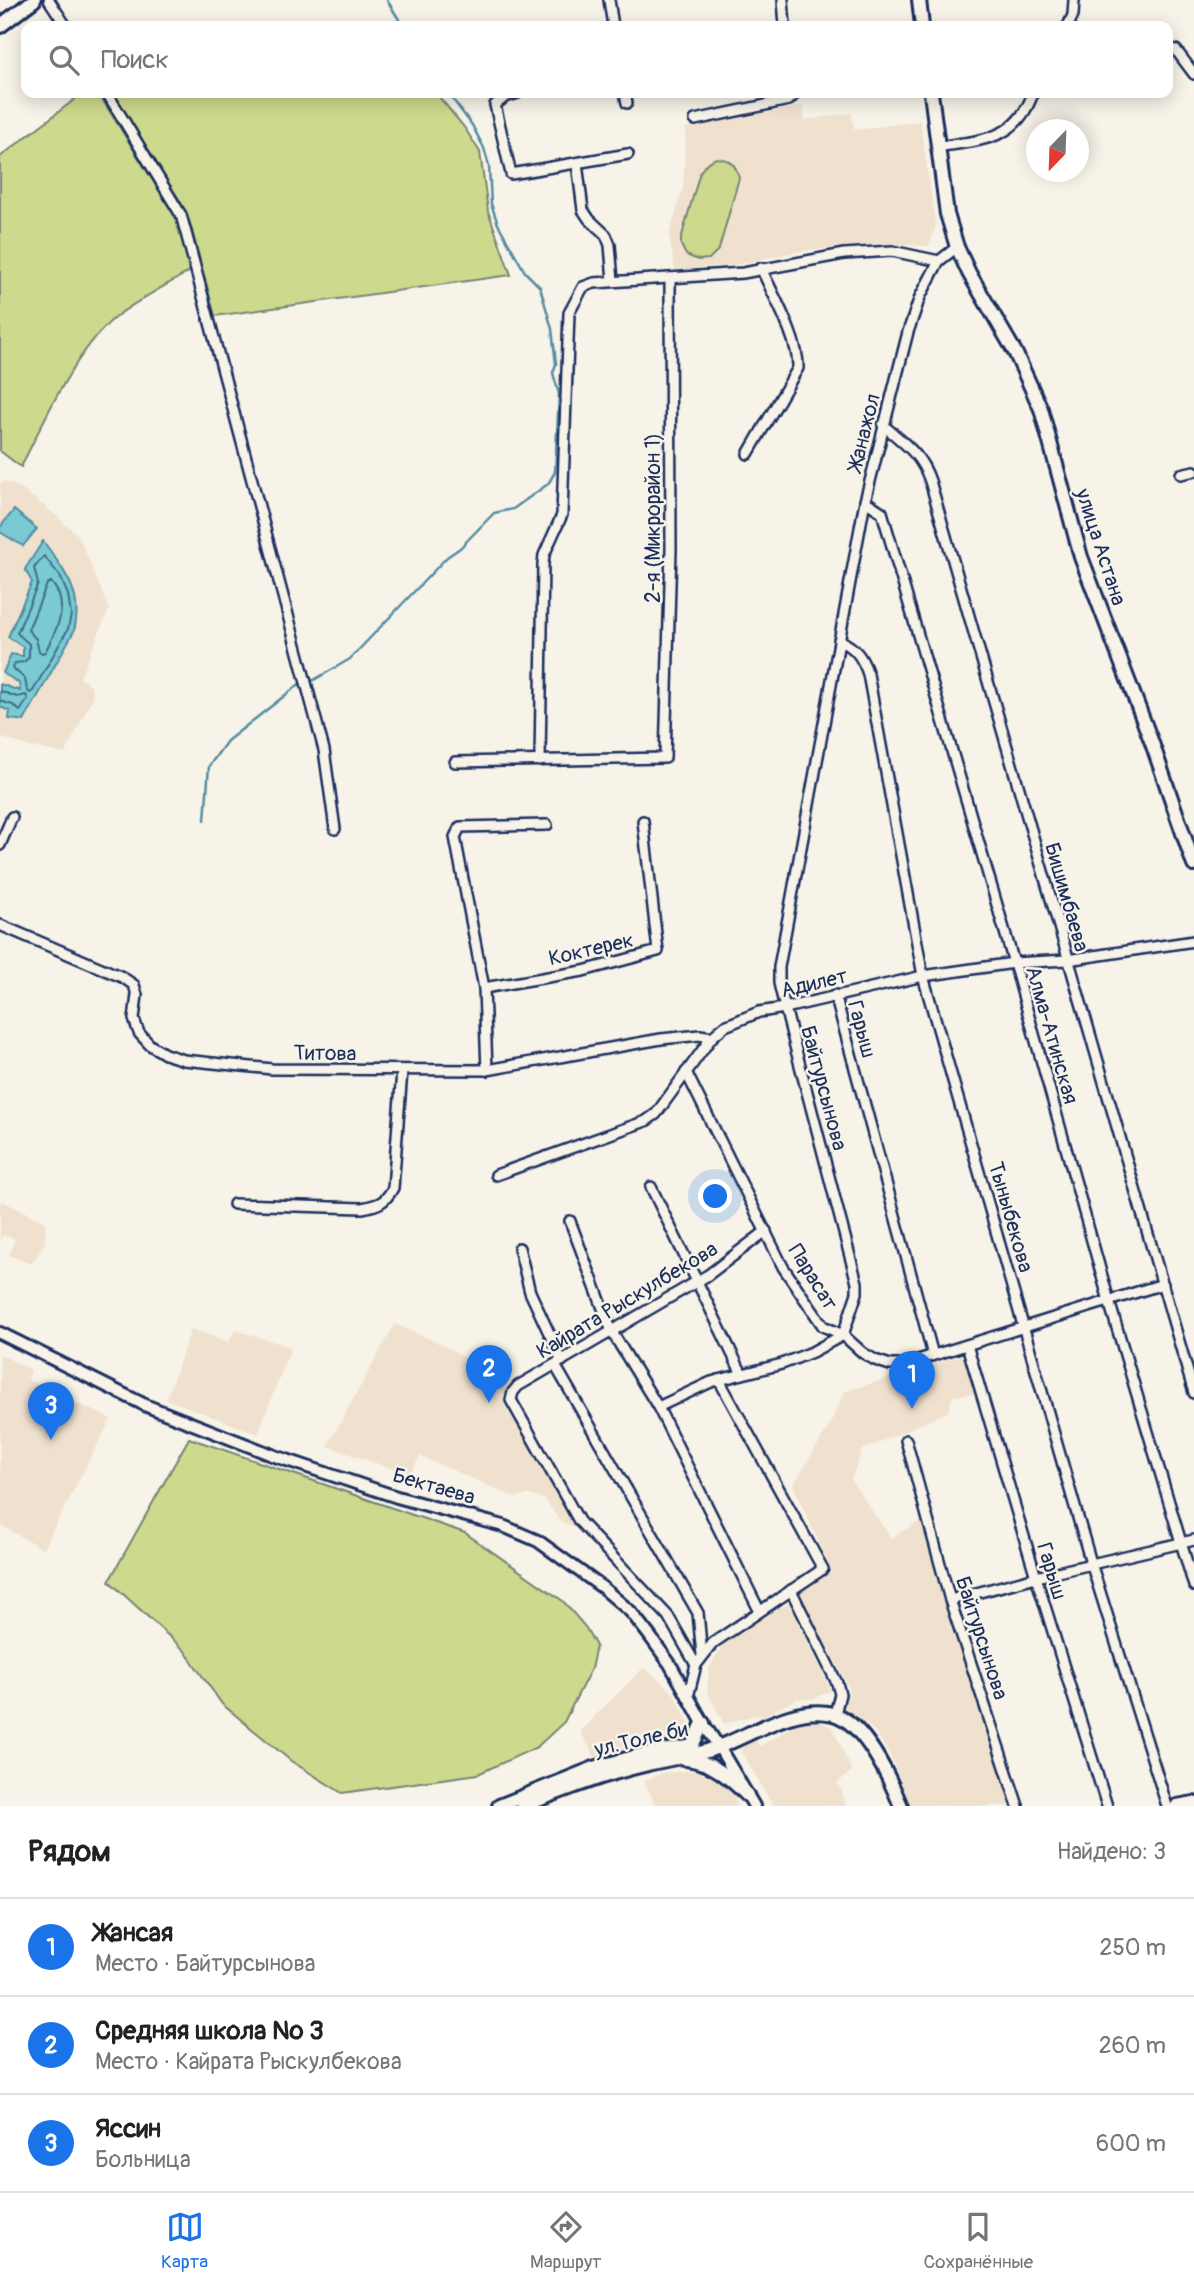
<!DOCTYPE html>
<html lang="ru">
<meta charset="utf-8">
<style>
:root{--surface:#fff;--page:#f2f2f2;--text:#222;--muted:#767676;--line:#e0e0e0;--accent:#1a73e8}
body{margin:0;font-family:Pangolin,sans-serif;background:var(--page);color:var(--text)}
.compass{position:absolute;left:1026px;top:119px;width:63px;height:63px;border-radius:50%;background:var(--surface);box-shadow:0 4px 18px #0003;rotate:203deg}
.you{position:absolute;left:716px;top:1197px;width:24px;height:24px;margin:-18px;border:5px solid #fff;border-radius:50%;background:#1a73e8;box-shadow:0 0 0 10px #1a73e833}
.badge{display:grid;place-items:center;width:46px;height:46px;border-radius:50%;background:var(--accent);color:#fff;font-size:23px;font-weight:700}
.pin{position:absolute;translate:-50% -58px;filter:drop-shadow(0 2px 4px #0008)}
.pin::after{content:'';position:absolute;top:37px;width:24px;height:21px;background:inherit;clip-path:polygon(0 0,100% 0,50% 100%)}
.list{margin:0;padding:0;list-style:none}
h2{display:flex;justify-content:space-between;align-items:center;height:91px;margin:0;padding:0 28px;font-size:30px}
h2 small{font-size:23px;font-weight:400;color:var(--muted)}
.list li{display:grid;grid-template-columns:46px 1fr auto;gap:21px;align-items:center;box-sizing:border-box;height:98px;padding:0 28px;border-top:2px solid var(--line)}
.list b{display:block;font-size:26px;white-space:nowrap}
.list p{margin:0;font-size:23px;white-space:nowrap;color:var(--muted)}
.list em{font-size:23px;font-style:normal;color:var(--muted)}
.icon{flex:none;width:38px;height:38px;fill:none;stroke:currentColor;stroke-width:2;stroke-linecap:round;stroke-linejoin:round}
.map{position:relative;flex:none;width:1194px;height:1806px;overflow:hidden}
.search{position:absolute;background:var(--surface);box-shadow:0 4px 18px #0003;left:21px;right:21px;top:21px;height:77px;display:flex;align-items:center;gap:18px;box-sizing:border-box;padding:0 24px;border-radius:14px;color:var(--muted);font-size:26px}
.sheet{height:385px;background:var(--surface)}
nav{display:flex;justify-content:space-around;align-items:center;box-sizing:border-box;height:98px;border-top:2px solid var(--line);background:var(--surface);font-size:19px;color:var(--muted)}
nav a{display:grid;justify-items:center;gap:4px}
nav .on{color:var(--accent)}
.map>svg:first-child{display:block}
</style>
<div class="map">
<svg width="1194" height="1806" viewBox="0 0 1194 1806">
<rect width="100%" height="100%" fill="#f7f3e8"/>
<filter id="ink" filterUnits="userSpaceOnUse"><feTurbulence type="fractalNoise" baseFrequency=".0143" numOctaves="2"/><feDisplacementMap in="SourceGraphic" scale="14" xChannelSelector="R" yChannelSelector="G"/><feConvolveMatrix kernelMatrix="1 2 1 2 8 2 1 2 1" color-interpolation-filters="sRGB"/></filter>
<g filter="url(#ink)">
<!-- built -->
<g fill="#f0e1ce">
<polygon points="803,106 805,120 851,113 855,130 920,121 936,226 929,246 874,244 801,251 734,265 675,270 669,236 683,188 686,128"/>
<polygon points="6,482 18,487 46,507 79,536 109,609 80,678 91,686 93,697 65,754 27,746 0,737 0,483"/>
<polygon points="2,1201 45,1222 45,1243 31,1264 9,1255 15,1239 3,1235 0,1241 0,1205"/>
<polygon points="395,1324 441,1344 507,1384 504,1400 577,1528 561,1522 544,1499 528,1495 516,1498 420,1456 410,1475 327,1446"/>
<polygon points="191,1329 229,1342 235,1330 291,1347 258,1434 166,1399"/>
<polygon points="0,1354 31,1370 28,1380 111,1419 43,1549 0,1525"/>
<polygon points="962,1355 976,1393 953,1396 948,1412 862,1450 851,1480 891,1538 924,1519 953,1626 1011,1806 911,1806 892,1759 874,1730 843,1707 849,1688 799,1592 832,1572 793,1485 829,1426 844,1392"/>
<polygon points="789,1603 831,1690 813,1699 798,1698 763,1717 755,1715 724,1724 707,1691 709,1668 728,1637"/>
<polygon points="644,1667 673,1692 691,1726 685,1739 643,1747 596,1759 580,1731"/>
<polygon points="818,1721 833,1728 852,1771 837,1783 842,1791 846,1806 773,1806 740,1749 755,1740 760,1746 799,1722"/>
<polygon points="695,1770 725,1785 734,1795 738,1806 656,1806 644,1781 662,1773"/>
</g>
<!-- green -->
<g fill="#cdd98c" stroke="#748475" stroke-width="2">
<path d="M83 93H98L176 217 192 270C168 284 141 298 118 315 77 347 44 420 21 467L0 451V157Z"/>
<polygon points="121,93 436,93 464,127 480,152 488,211 511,275 215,316 190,223 180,201 114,96"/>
<path d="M716 158C730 159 736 164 739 178L719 249 709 259 698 260 686 255 681 245V239L700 172 707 163Z"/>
<polygon points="189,1438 465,1533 563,1601 586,1628 596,1646 591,1669 564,1722 537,1747 478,1774 342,1793 291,1761 222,1704 184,1650 109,1581"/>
</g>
<!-- water -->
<g fill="#79cad1" stroke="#538ca3" stroke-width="2">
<polygon points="14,510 37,529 23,546 0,532 0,527"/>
<path d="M43 541C64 570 84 593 74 631L24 721 9 719 10 711 0 707V684L20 691 19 683 3 673 11 654 23 656V647L8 637 32 582 25 569Z"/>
</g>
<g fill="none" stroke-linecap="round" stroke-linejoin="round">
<!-- shore -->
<g stroke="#416d8c" stroke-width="2">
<polygon points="44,556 60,576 68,595 71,615 68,629 33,691 30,693 27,690 25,679 13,668 15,663 24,662 29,657 29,644 17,633 38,584 34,568"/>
<path d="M51 582C71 605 57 629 45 652L42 653 39 651 36 639 28 630 47 584Z"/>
<polyline points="0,691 17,697 26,695 28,699 20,711 13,705 0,701"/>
</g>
<!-- stream -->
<g stroke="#538ca3" stroke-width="2.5">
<polyline points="387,0 403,26"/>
<polyline points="308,681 314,680 350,659 447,557 460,548 494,513 513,509 548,484 555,472 559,394 553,373 556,364 552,329 540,287 525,272 498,224 491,204 489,166 484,148 472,125 448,93"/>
<polyline points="205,820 209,766 227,741 302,682"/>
</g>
<!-- minor casing -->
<g stroke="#1b2f5e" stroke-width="14">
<g id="minor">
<polyline points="49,0 66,26"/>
<polyline points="609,0 613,26"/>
<polyline points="783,0 785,26"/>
<polyline points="1068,26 1073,15 1074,0"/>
<polyline points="1168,48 1176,50 1194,74"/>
<polyline points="107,93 181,215 186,233 324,750 335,829"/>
<polyline points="518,93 505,97 495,105 511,174 628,154"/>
<polyline points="625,93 627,103"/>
<polyline points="695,120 789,100 796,93"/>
<path d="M943 146C986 140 1018 138 1033 93"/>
<polyline points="577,163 583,210 589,219 606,235 610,245 613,281"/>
<path d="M883 425C904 443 921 454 930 481L1194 1393"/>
<path d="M748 454 798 368C799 340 773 295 761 268"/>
<polyline points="1181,474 1194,471"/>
<polyline points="865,501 882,512 1014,963 1109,1301 1194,1586"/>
<path d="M839 640C856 648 862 657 868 674L923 976 1091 1563 1167 1806"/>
<polyline points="540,761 543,564 544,555 562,515 569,313 583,287 594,283 743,273 844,254 892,251 939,261"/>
<polyline points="455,762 665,758 671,550 670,278"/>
<polyline points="0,845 12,817"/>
<polyline points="0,925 122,977 134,985 137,995 134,1019 139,1033 150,1045 165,1054 184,1060 272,1069 487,1070 661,1039 700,1035 712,1037"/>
<polyline points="484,988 583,971 658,951 643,821"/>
<polyline points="835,995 933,1355"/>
<polyline points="487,1070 484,988 455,837 460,827 547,825"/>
<polyline points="686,1072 783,1267 823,1326 843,1335 863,1353 875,1360 890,1365 902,1365 1163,1284"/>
<polyline points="496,1175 646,1121 656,1114 712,1037 725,1026 759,1012 785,1008 923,976 1014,963 1067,960 1194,941"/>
<polyline points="651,1187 742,1374"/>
<path d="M234 1204 362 1208C378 1205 385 1203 393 1188L402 1071"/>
<polyline points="570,1221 612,1332 658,1407 759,1610"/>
<polyline points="519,1248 530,1292 562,1361"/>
<polyline points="843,1335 857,1293 857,1283 785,1008 779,983 779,967 865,501 908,332 920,297 939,261 957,247"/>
<polyline points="967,1345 1036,1577 1107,1806"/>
<polyline points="555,1365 698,1613 702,1655"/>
<polyline points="658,1407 711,1382 782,1364 812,1352 843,1335"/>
<polyline points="906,1440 950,1600 1018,1806"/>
<polyline points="791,1590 837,1683 840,1694 835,1714"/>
<polyline points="950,1600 1036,1577 1194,1540"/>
<polyline points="696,1665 668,1616 579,1521 511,1400 513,1392 518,1386 708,1275 766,1231"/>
<polyline points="688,1697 696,1665 713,1643 823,1569 719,1380"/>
</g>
</g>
<!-- tertiary casing -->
<g stroke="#1b2f5e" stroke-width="16">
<polyline id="tertiary" points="0,1333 147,1406 275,1456 397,1497 503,1526 538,1541 603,1588 631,1612 649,1635 670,1664 703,1723 719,1747 754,1806"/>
</g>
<!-- secondary casing -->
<g stroke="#1b2f5e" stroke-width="18">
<g id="secondary">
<polyline points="919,0 922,26"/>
<polyline points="0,26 34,0"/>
<polyline points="931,93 947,214 957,247 969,273 1015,352 1041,409 1081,557 1152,743 1194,865"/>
<polyline points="692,1746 703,1723"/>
<path d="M686 1759C713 1762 729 1777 747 1795"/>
<polyline points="499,1806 594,1768 645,1754 688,1747"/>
<path d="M523 1806C563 1790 602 1775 644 1765 665 1759 686 1757 707 1751 745 1740 791 1704 833 1714 864 1722 890 1779 901 1806"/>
<polyline points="1177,1806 1194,1803"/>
</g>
</g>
<!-- minor -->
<use href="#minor" stroke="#f7f3e8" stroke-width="9"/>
<!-- tertiary -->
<use href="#tertiary" stroke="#f7f3e8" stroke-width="10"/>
<!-- secondary -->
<use href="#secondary" stroke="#f7f3e8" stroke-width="12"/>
</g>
</g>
<g text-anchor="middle" stroke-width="5" stroke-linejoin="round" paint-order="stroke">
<!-- street labels -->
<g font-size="21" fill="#1b2f5e" stroke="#f7f3e8">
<text transform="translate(864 432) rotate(-76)" y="7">Жанажол</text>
<text transform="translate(653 518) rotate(-90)" y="7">2-я (Микрорайон 1)</text>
<text transform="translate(1101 547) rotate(72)" y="7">улица Астана</text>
<text transform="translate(1067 897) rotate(74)" y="7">Бишимбаева</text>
<text transform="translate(591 949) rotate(-13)" y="7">Коктерек</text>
<text transform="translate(814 983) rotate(-13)" y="7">Адилет</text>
<text transform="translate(862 1029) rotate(75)" y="7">Гарыш</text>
<text transform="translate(1052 1035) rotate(74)" y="7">Алма-Атинская</text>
<text transform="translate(325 1053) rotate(1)" y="7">Титова</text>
<text transform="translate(824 1088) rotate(75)" y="7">Байтурсынова</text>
<text transform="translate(1011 1217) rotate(74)" y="7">Тыныбекова</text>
<text transform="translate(813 1277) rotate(58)" y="7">Парасат</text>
<text transform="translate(627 1300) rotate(-31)" y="7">Кайрата Рыскулбекова</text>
<text transform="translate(434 1486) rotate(16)" y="7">Бектаева</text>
<text transform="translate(1052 1571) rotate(73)" y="7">Гарыш</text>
<text transform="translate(982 1638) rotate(72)" y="7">Байтурсынова</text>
<text transform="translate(641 1739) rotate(-13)" y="7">ул.Толе би</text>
</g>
</g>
</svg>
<svg class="compass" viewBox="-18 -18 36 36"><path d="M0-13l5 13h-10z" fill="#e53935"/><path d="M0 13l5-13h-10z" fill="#767676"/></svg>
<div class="you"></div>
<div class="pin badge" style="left:912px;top:1409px">1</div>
<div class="pin badge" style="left:489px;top:1403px">2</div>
<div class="pin badge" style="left:51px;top:1440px">3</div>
<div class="search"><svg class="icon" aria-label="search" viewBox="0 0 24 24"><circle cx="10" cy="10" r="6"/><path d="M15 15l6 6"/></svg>Поиск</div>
</div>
<section class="sheet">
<h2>Рядом<small>Найдено: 3</small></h2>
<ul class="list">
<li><span class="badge">1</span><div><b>Жансая</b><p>Место · Байтурсынова</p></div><em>250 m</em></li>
<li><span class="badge">2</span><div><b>Средняя школа № 3</b><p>Место · Кайрата Рыскулбекова</p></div><em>260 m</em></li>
<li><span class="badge">3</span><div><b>Яссин</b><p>Больница</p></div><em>600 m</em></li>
</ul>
</section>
<nav>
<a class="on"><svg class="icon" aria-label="map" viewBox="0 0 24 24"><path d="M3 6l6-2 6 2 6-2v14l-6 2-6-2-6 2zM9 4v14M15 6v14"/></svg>Карта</a>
<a><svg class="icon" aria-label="directions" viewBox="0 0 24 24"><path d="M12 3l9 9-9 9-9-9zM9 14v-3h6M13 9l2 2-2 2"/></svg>Маршрут</a>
<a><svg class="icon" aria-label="saved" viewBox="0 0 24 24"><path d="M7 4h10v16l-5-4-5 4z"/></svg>Сохранённые</a>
</nav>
